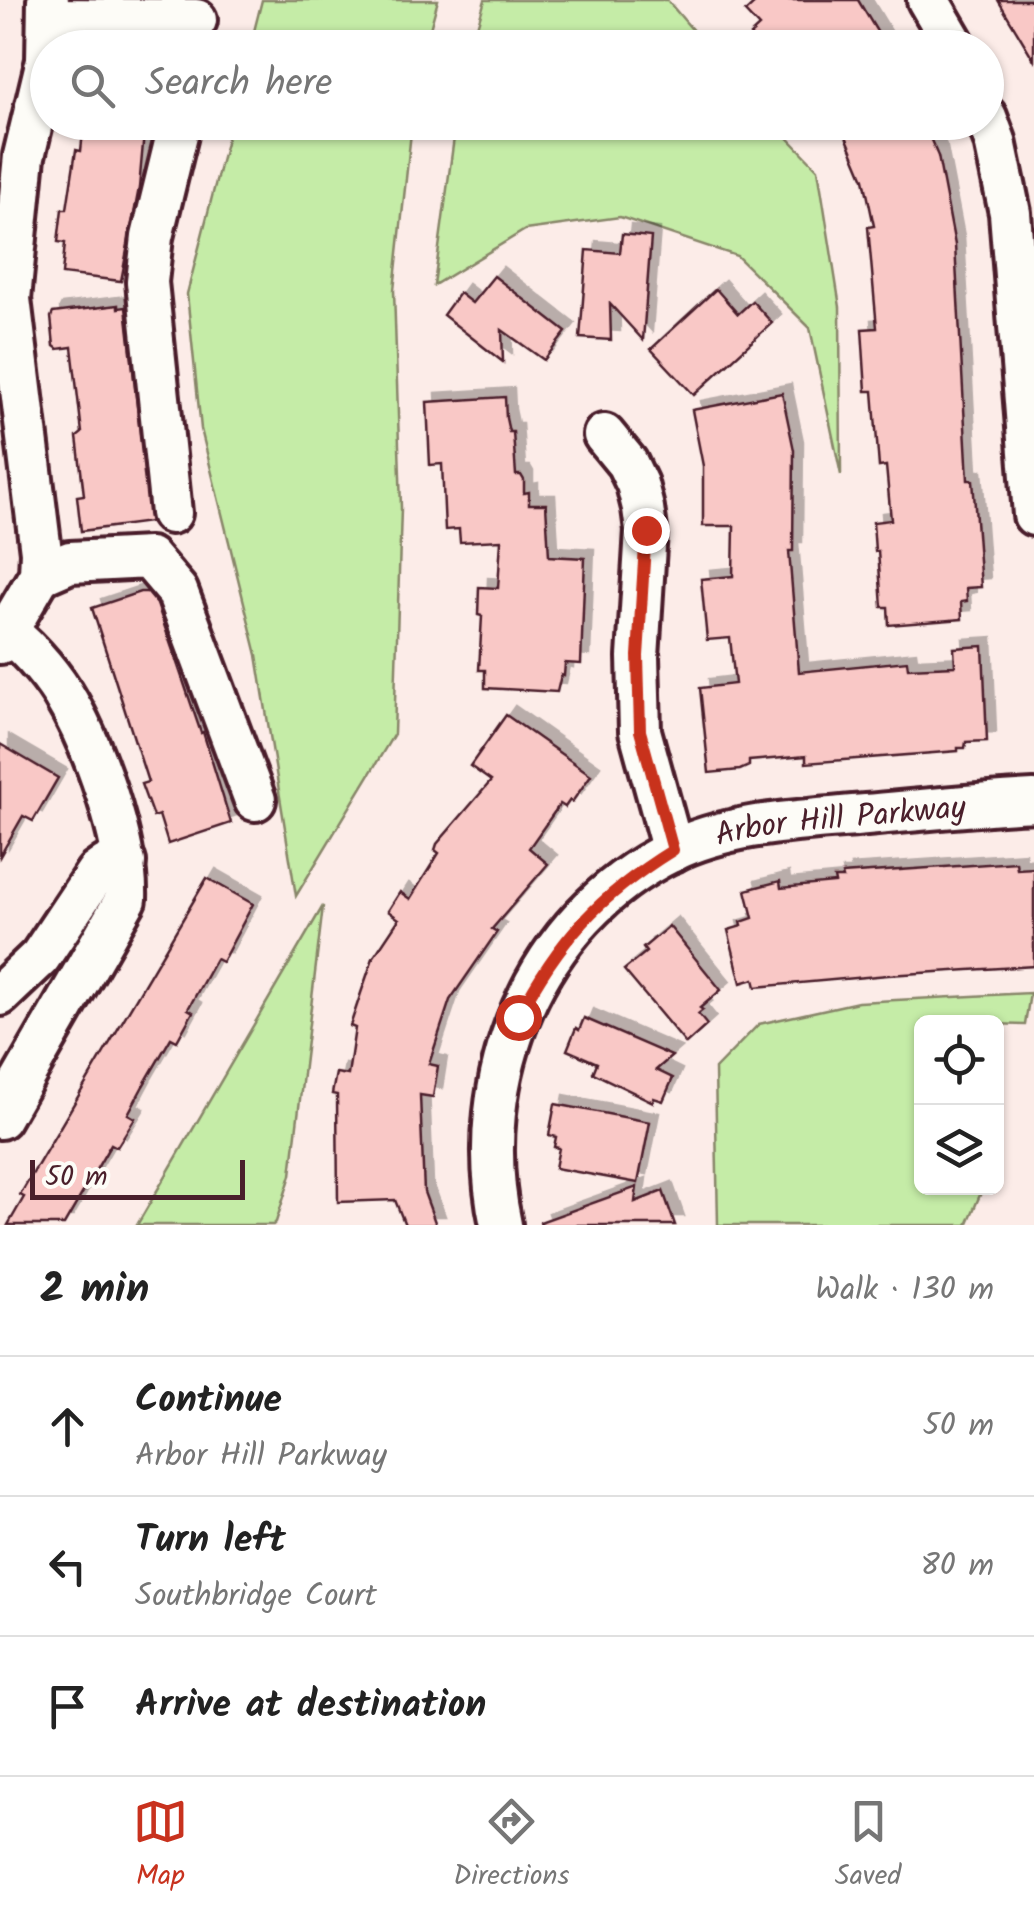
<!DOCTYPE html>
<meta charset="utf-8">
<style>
:root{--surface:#fff;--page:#f2f2f2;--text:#222;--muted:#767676;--line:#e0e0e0;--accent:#c8321e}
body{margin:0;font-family:Kalam,sans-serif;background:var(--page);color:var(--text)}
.controls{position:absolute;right:30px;bottom:30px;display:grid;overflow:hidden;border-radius:15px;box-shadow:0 2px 8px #0004}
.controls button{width:90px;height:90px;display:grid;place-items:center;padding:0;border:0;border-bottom:2px solid var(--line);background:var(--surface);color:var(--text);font:50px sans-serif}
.scale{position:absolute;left:30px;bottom:25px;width:215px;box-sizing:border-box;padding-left:10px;border:5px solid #4a1f2b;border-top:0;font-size:28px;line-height:35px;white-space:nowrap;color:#4a1f2b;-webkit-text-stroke:8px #fdfcf7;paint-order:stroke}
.stop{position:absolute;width:30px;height:30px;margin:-22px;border:8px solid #c8321e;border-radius:50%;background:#fff}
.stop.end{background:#c8321e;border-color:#fff;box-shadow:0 2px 10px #0008}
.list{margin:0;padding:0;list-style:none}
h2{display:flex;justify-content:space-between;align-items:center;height:130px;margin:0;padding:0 40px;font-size:42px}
h2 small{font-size:32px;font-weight:400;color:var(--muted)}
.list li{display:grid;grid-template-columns:65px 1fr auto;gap:30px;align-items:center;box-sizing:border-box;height:140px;padding:0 40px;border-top:2px solid var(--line)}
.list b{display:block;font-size:38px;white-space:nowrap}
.list p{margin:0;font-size:32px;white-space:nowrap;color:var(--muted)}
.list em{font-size:32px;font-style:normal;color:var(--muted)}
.icon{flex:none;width:55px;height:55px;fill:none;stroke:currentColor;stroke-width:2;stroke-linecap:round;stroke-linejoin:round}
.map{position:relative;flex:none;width:1034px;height:1225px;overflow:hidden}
.search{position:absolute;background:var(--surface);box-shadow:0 2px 8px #0004;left:30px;right:30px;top:30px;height:110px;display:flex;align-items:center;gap:25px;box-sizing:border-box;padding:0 35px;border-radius:55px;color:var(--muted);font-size:38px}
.sheet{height:550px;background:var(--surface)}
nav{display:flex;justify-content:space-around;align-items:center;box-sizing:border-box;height:140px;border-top:2px solid var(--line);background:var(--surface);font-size:28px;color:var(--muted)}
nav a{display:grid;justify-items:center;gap:5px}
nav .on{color:var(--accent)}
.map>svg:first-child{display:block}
</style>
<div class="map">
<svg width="1034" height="1225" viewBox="0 0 1034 1225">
<defs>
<filter id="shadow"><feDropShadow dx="9" dy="-9" stdDeviation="0" flood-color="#0004"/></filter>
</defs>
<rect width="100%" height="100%" fill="#fcece8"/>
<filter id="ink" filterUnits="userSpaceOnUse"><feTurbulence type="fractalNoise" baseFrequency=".01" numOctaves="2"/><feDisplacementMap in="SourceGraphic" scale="20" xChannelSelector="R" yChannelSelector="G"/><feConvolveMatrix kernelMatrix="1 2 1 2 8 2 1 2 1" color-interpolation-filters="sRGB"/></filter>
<g filter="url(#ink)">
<!-- green -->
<g fill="#c5eca7" stroke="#888669" stroke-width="2.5">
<polygon points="262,0 438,0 425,47 250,47"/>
<polygon points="485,0 667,0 707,47 471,47"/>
<polygon points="231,123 412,123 394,290 401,508 394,734 296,896 257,655 201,429 187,294"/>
<polygon points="456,123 774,123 818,169 840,307 841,475 810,328 737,256 620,217 525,230 434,285"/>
<polygon points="323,906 291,1175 276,1222 273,1225 137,1225"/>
<polygon points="1030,993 1025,1025 922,1022 922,1188 983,1188 967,1225 718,1225 715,1069 759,1024 858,1002"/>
</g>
<!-- building -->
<g fill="#f9c8c6" stroke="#4a1f2b" stroke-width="2.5" filter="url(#shadow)">
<polygon points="758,0 858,0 887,48 761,48 750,35 759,27 745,12"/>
<polygon points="998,0 1034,0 1034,60"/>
<polygon points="84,122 145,122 139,188 121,281 62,274 65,243 58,242 62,209 67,209 76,150 81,151"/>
<polygon points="840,122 923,122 938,156 955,245 968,480 973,480 981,587 966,588 967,601 961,602 962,619 889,625 888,607 882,607 878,551 875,551 873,522 891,520 886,466 879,467 873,391 866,391 862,329 877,328 868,227 874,226 864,179"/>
<polygon points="622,234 651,237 643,340 610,304 611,340 580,338 587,250 620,253"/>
<polygon points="494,276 566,332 544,360 502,330 503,362 443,315 459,293 472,303"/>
<polygon points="716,289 738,314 752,301 772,323 694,395 651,349"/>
<polygon points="118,305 118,308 126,307 150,522 81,531 77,496 84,495 77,437 82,433 72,347 58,349 54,346 51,317 53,313"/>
<polygon points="782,393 794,450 793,551 789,551 799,672 907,661 908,668 955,666 954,648 983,646 987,741 966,742 965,748 958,748 958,751 806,763 806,756 749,761 749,766 740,770 709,773 700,688 735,684 730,638 707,640 701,579 733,576 734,526 703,526 703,466 692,410"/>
<polygon points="505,397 506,418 509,432 513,432 516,475 521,475 524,480 524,493 529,492 529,504 546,504 549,556 585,558 581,664 565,663 564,676 561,675 557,692 485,688 485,670 479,670 482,616 478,615 479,587 498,588 501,540 460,542 459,529 445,530 442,464 430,465 427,402"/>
<polygon points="140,592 147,592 157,604 201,733 203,732 231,823 168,844 159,815 153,817 141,784 148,782 92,608"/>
<polygon points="506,715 591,775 572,802 570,800 565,807 560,804 529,848 548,864 492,929 497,932 450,1000 429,1064 438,1066 433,1097 420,1095 424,1192 436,1225 405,1225 395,1200 338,1202 337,1095 332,1094 336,1073 348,1075 355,1028 350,1026 361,993 373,958 399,919 388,911 400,892 410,899 439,853 435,850 437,844 491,781 470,766"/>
<polygon points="0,744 58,778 33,821 23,816 0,856"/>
<polygon points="1016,862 1017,869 1034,868 1034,966 888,975 756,987 754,979 741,983 728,930 742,926 741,922 753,918 746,890 780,881 781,888 835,883 834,878 843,878 842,874"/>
<polygon points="207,878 253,904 222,962 216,959 188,1009 193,1012 177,1041 171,1038 143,1086 128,1114 135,1118 117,1147 111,1144 64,1225 8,1225 24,1197 20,1195"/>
<polygon points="669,926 721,990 700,1008 703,1010 698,1014 707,1025 686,1044 624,970 646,952 643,948"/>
<polygon points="584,1018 672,1056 656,1070 673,1078 663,1101 654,1098 653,1102 593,1073 597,1063 567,1050 576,1028 579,1030"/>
<polygon points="555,1104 650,1122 638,1183 555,1168 559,1148 554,1147 556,1137 549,1135"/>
<polygon points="637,1187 635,1202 663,1191 675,1225 541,1225 540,1222"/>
</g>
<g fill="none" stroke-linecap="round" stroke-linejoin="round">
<!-- minor casing -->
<g stroke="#4a1f2b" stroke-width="48">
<g id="minor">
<polyline points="928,0 956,48"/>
<polyline points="48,19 196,20"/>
<polyline points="986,117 995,141 1010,213 1034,515"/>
<polyline points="604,435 627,463 637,484 643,508 646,530 638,657 640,731 673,851"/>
<polyline points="171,513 147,282 152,237 180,122"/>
<polyline points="40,575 70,562 149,558 177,591 255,800"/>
<path d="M0 626C23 642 48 670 63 694 93 743 128 841 126 899L0 1118"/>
<polyline points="0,643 40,575 41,552 10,299 24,156 47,60 48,0"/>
<polyline points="0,995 40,957 96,873 107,865 125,862"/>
<path id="s1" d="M501 1225C469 1079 534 918 672 851 732 822 802 821 866 815 922 810 978 804 1034 801"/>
</g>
</g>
<!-- minor -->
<use href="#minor" stroke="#fdfcf7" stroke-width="40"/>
</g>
</g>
<g fill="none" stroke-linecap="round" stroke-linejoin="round" filter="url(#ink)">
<!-- route -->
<path stroke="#c8321e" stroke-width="12" d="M518 1017C558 940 599 896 673 850L640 731 638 656 646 530"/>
</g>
<g text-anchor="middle" stroke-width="10" stroke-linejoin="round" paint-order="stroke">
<!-- street labels -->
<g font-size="32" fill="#4a1f2b" stroke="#fdfcf7">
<text dy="11" stroke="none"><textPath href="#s1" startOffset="615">Arbor Hill Parkway</textPath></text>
</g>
</g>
</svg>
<div class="controls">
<button><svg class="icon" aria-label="locate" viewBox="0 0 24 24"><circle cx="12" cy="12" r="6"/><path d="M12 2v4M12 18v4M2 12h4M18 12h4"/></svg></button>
<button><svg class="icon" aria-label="layers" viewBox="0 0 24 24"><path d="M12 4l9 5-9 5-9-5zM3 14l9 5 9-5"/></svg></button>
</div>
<div class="scale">50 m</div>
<div class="stop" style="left:518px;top:1017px"></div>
<div class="stop end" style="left:646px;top:530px"></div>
<div class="search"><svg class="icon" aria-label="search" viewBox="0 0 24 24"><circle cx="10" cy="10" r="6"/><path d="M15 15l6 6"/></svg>Search here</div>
</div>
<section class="sheet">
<h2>2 min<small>Walk · 130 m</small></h2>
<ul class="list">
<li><svg class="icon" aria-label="ahead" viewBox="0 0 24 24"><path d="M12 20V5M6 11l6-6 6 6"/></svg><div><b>Continue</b><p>Arbor Hill Parkway</p></div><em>50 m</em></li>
<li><svg class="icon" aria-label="left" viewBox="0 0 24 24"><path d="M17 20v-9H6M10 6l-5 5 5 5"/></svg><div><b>Turn left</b><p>Southbridge Court</p></div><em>80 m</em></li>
<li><svg class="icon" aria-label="arrive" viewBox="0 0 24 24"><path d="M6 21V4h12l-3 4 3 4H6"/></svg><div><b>Arrive at destination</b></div></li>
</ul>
</section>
<nav>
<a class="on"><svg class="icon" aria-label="map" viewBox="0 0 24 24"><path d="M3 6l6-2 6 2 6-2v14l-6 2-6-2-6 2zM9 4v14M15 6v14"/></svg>Map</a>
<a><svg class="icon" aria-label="directions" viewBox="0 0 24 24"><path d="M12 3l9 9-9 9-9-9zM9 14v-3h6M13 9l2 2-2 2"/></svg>Directions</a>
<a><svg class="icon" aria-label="saved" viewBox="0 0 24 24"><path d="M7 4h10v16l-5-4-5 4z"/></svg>Saved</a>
</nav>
